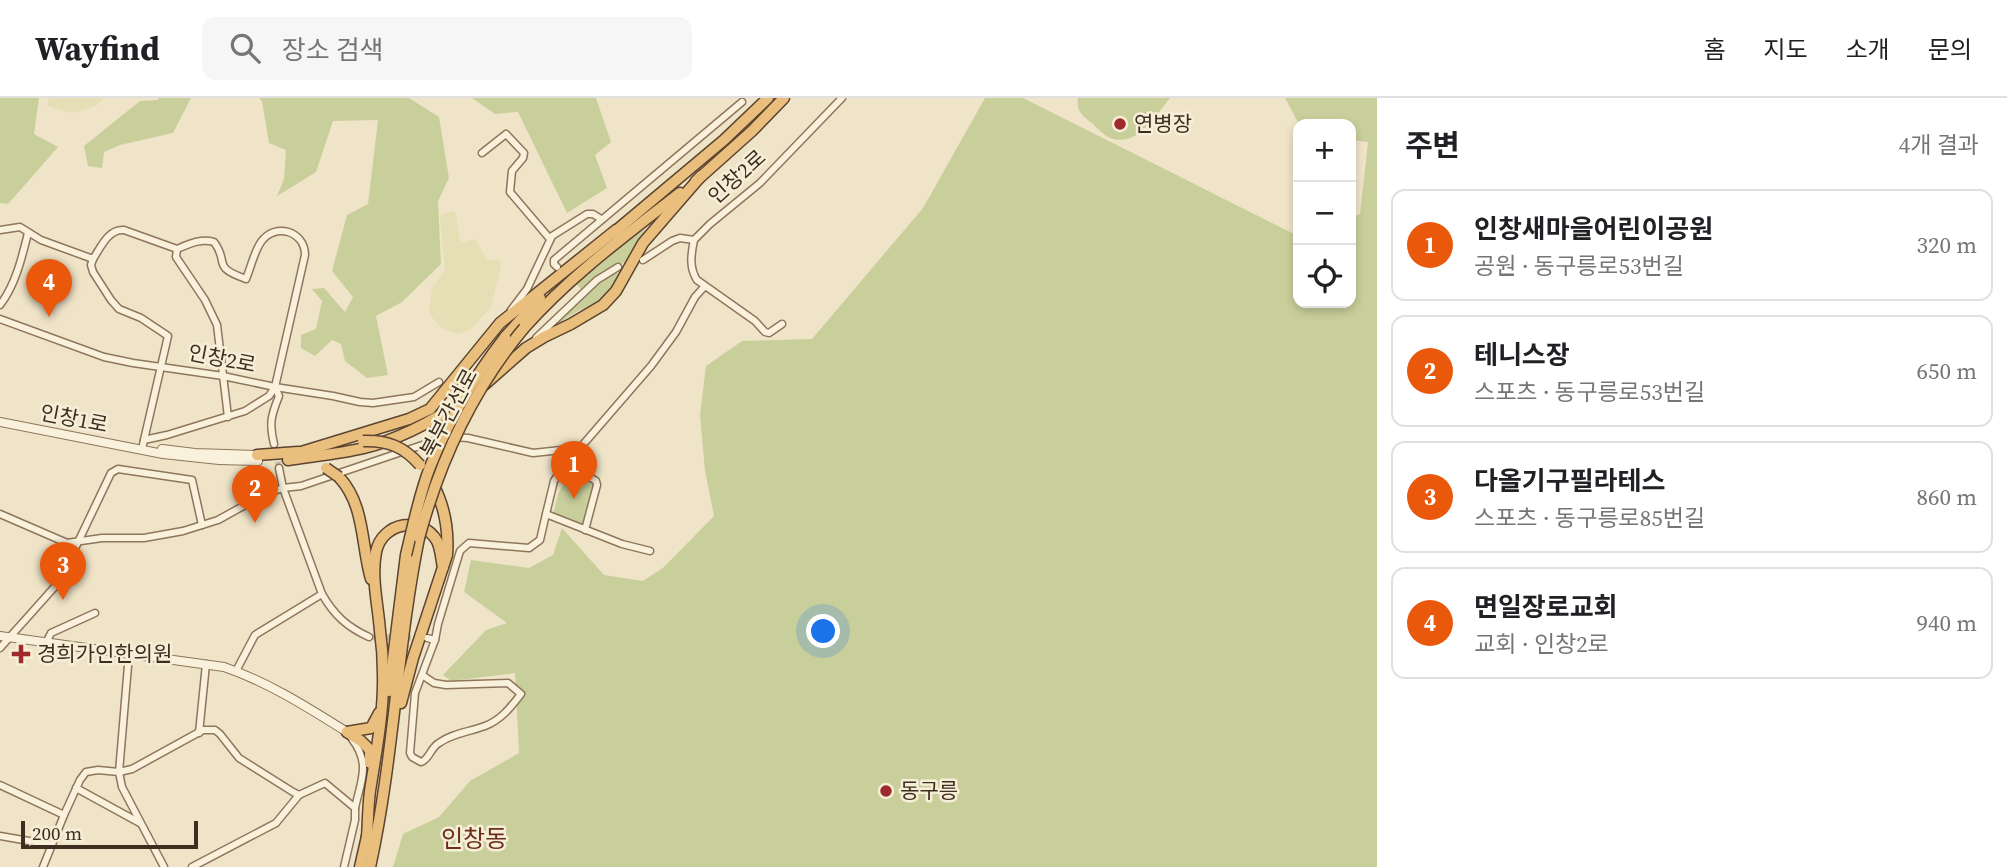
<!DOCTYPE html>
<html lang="ko">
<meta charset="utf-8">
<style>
:root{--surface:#fff;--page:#f6f6f6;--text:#202124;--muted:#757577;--line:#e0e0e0;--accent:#ea580c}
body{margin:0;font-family:"Source Serif 4","Noto Sans KR",serif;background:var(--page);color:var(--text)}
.controls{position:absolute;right:21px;top:21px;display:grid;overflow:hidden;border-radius:14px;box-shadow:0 4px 10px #0003}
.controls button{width:63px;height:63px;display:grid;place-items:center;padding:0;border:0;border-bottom:2px solid var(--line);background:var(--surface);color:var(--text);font:35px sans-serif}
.scale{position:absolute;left:21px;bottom:18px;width:177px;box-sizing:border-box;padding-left:7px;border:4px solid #3d2e20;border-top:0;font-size:19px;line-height:24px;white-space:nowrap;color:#3d2e20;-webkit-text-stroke:5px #f7eed8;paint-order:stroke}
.you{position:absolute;left:824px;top:534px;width:24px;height:24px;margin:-18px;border:5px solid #fff;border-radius:50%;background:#1a73e8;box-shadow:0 0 0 10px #1a73e833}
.badge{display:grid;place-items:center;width:46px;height:46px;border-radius:50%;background:var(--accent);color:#fff;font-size:23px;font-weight:700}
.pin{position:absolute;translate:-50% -58px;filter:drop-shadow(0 2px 4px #0008)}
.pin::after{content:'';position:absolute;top:37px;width:24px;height:21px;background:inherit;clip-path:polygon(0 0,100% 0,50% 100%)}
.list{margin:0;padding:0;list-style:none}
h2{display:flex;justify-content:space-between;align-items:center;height:91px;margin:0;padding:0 28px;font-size:30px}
h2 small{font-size:23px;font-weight:400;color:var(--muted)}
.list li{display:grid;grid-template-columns:46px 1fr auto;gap:21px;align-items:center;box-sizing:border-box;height:112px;margin:0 14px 14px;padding:0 14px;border:2px solid var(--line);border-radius:14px}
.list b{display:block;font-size:26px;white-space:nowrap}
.list p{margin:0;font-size:23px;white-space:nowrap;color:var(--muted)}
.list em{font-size:23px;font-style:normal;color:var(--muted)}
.icon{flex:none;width:38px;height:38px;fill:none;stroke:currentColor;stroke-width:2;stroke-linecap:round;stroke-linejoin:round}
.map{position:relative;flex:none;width:1377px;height:769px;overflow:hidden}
header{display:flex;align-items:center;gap:42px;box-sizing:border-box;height:98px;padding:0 35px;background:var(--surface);border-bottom:2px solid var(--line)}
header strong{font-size:33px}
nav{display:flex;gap:38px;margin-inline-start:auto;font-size:24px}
.search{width:490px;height:63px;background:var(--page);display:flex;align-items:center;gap:18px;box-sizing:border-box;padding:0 24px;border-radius:14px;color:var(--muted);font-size:26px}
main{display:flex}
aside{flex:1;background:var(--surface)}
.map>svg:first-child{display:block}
</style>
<header>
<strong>Wayfind</strong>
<div class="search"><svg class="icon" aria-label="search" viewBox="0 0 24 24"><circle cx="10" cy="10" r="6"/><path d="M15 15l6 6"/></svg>장소 검색</div>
<nav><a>홈</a><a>지도</a><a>소개</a><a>문의</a></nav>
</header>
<main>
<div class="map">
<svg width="1377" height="769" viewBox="0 0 1377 769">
<rect width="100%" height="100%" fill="#f0e4c8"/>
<!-- farmland -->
<g fill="#e6deb5">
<polygon points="49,0 103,0 96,8 72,15 47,8"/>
<polygon points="454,113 456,117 460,142 463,144 474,141 488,162 497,161 501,164 501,168 491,209 471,231 458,236 443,231 431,218 429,212 432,190 445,172 440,120 442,116"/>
</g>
<!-- green -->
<g fill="#c9cf9b">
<polygon points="0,0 39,0 34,36 58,49 8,106 0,105"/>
<polygon points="159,0 191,0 173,35 120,47 104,54 102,70 88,68 84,48 140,3 158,2"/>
<polygon points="259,0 409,0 439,19 449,80 438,103 441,166 402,204 376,218 388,277 367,280 345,263 341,246 332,242 315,258 301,250 301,237 316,231 322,203 312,191 324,190 345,214 353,199 332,173 347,117 368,106 378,22 333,23 316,74 277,98 284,81 286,52 269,45 262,3"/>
<polygon points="472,0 596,0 611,44 595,57 607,90 567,115 518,14 495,16"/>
<polygon points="985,0 1023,0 1298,138 1298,205 1351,205 1351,119 1360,116 1368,44 1351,42 1351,26 1299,26 1285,0 1377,0 1377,769 393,769 403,736 439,719 470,683 519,655 515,575 451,583 443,577 486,532 507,525 464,494 471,462 529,470 553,457 562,430 604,477 643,483 664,469 714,418 705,373 700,317 706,268 742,243 812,241 923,110"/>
<path d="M1078 0H1170C1156 17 1137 50 1110 40 1104 37 1098 31 1093 26 1083 18 1076 14 1078 0Z"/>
<polygon points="644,132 646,134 628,164 611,169 582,193 577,186 630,141"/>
<path d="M623 173 617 184 598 205 580 212 550 230C572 209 593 182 623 173Z"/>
<polygon points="571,373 594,385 595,389 582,429 553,417 558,396"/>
</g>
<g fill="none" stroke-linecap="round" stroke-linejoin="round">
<!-- minor-tunnel -->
<g stroke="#ccc0a6" stroke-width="6" stroke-dasharray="6 3" stroke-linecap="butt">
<polyline points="274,346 279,370"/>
<polyline points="369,539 420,540"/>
</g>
<!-- minor casing -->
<g stroke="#8d765c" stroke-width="9">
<g id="minor">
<polyline points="482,55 506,36 524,55 523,60 512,73 510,94 550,141"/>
<path d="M0 132 20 129 41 142 93 161C101 149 108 131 124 132L177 151"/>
<path d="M694 142C691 156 689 170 697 182L755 223 765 234 769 235 782 226"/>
<polyline points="177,151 176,159 205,202 217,227 228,319"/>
<polyline points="93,161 91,167 93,174 111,202 119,211 141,220 168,238 144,342"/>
<polyline points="643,162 672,143 680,140 694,142 710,126 760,85 842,0"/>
<polyline points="557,169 554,166 554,162 742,4"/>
<path d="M0 207C16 186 22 159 28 135"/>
<polyline points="511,212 527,191 552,138 587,116 593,116 601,121"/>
<polyline points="0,221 104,259 133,265 223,278 275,289 333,298 360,304 373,305 414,299 439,284"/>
<polyline points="536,240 597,182 618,169"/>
<polyline points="453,339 468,340 533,355 580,350 585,376 596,383 597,387 585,432"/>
<path d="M274 346C269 325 271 318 279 298L275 289"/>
<path d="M142 351 144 342 167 337 245 313 269 298 275 289 305 157C305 133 275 124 261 144 254 154 251 169 246 181 210 168 230 165 214 144 201 140 189 146 177 151"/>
<polyline points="564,368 585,376"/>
<path d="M279 370 283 390 322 496C334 517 347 529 369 539"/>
<polyline points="0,416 67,445 102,440 144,440 183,433 218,422 265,396 283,390 301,388 443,340"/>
<polyline points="546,416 554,383 561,372 651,268 676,234 695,199 705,188"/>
<polyline points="427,540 435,542 438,526 460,453 469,445 529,450 540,442 546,416 622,446 650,453"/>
<polyline points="46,545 51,535 95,515"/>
<polyline points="0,550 59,484 111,375 118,371 192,382 202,427"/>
<polyline points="129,556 119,674 132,671 203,632 215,632 220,636 239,660 293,694 299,697 325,685 355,710 355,722 344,769"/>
<polyline points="236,573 255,537 322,496"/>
<path d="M422 577 434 585 446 587 508 585 521 596C511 609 501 622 485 628 469 634 453 635 439 645 430 650 430 661 421 664L412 659 410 655 415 595 435 542"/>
<polyline points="199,635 206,566"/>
<path d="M352 641C371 666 361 682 355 710"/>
<polyline points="0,687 64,717 80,682 86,674 98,672 119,674 122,689 164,769"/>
<polyline points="76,690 140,725"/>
<polyline points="0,738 52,747"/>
<polyline points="43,769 64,717"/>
<polyline points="192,769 276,725 299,697"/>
</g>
</g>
<!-- tertiary casing -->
<g stroke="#8d765c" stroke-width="10">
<g id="tertiary">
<polyline points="0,324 163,356 219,362 258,363"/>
<polyline points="162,351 195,355 257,357"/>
<path d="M0 538 224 569C268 584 307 609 347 634"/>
</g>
</g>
<!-- trunk casing -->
<g stroke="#5b4430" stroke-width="13">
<g id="trunk">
<polyline points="696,83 752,33 784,0"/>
<polyline points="612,136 724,42 768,0"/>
<path d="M524 230C570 178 626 137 680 95"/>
<polyline points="505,239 540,200"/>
<polyline points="484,287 526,250 544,239 571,226 603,207 616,193 643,145 701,78"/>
<polyline points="298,355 409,321 430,311 500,225 616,132"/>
<polyline points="257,357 298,354"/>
<path d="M288 362C314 358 339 356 364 350 400 341 433 323 463 303"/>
<path d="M339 379C365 407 361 446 371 481"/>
<polyline points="389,593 406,457"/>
<path d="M401 605 413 560 447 457C449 431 445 409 433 386"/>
<polyline points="347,634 361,643 370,652 370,665"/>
<polyline points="347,634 371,630 379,615"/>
<path d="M367 740C368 725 368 708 370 693 376 654 384 615 383 576 383 562 382 547 380 533 378 506 371 480 376 454 382 424 422 417 437 443 441 451 441 461 443 469"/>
<polyline points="360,769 368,734"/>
<path d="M370 769C394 660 397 548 419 440"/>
</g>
</g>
<!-- minor -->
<use href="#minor" stroke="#faf1dc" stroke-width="6"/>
<!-- tertiary -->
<use href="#tertiary" stroke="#faf1dc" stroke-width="8"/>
<!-- trunk -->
<use href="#trunk" stroke="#eabe7c" stroke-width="10"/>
<!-- trunk-bridge casing -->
<g stroke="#5b4430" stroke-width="13" stroke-linecap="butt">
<g id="trunk-bridge">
<path d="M363 343C388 342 404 349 420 367"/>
<polyline points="326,370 339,379"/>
<path d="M419 440C440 362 472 292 524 230"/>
<path d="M406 457C413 428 419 397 430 369 448 323 474 279 505 239"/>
</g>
</g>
<!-- trunk-bridge -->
<use href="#trunk-bridge" stroke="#eabe7c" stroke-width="10"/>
</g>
<!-- markers -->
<g fill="#9e2a2b" stroke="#f7eed8" stroke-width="2.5">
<circle cx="1120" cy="26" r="7"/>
<path d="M17.5 545.5h7v7h7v7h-7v7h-7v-7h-7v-7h7z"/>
<circle cx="886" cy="693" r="7"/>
</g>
<g text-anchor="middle" stroke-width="5" stroke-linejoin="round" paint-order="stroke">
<!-- poi labels -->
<g font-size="21" fill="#3d2e20" stroke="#f7eed8" text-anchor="start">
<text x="1134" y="33">연병장</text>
<text x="37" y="563">경희가인한의원</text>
<text x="900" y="700">동구릉</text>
</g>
<!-- street labels -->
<g font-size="21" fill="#3d2e20" stroke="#f7eed8">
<text transform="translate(737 79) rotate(-42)" y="7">인창2로</text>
<text transform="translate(222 261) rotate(11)" y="7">인창2로</text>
<text transform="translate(449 315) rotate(-62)" y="7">북부간선로</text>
<text transform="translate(74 321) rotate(11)" y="7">인창1로</text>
</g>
<!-- quarter labels -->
<g font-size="24" fill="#6b2e1e" stroke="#f7eed8">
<text x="474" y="749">인창동</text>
</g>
</g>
</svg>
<div class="controls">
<button>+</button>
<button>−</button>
<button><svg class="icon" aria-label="locate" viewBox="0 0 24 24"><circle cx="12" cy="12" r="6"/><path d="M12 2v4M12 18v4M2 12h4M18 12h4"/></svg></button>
</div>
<div class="scale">200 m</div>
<div class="you"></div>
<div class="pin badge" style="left:574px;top:401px">1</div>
<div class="pin badge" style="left:255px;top:425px">2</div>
<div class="pin badge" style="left:63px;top:502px">3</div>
<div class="pin badge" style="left:49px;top:219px">4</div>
</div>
<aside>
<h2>주변<small>4개 결과</small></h2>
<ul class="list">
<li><span class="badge">1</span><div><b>인창새마을어린이공원</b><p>공원 · 동구릉로53번길</p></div><em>320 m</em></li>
<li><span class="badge">2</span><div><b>테니스장</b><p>스포츠 · 동구릉로53번길</p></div><em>650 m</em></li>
<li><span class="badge">3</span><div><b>다올기구필라테스</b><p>스포츠 · 동구릉로85번길</p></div><em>860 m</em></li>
<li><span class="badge">4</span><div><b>면일장로교회</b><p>교회 · 인창2로</p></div><em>940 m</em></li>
</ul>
</aside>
</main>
